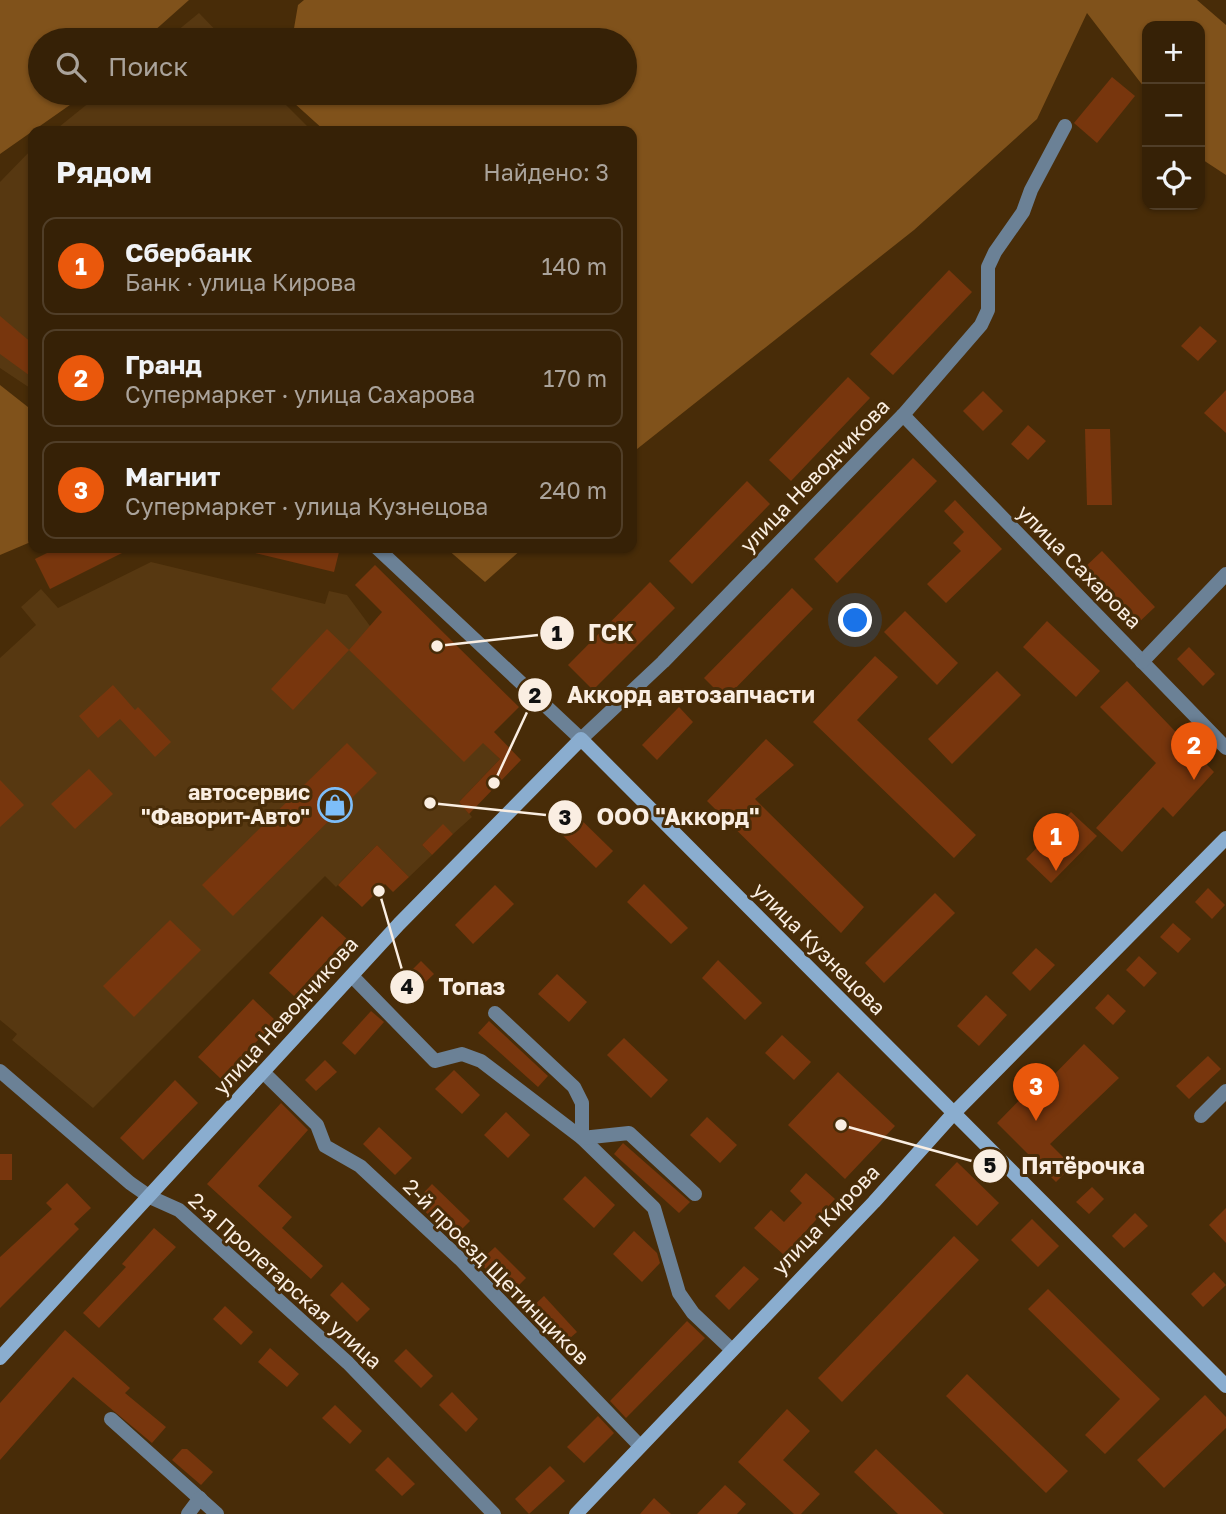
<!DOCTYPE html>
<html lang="ru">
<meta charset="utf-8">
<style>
:root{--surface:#362106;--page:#3d2910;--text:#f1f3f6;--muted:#aaa39b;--line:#503e28;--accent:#ea580c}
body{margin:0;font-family:"Golos Text",sans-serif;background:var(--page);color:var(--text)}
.controls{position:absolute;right:21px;top:21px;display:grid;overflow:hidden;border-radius:14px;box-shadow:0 2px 5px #0004}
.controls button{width:63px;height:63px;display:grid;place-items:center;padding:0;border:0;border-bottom:2px solid var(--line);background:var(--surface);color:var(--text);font:35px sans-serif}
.you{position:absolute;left:856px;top:621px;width:24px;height:24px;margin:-18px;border:5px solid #fff;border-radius:50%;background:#1a73e8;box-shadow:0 0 0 10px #1a73e833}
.badge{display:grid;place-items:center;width:46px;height:46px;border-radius:50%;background:var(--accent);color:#fff;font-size:23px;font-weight:700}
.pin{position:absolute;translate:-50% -58px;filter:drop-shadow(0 2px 4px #0008)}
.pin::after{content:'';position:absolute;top:37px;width:24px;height:21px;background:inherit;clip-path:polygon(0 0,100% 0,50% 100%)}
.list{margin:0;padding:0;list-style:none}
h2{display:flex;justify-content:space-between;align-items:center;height:91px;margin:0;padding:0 28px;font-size:30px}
h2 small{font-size:23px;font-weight:400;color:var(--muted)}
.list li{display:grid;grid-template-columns:46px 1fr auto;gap:21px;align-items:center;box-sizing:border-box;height:98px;margin:0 14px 14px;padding:0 14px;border:2px solid var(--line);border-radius:14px}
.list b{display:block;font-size:26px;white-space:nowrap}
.list p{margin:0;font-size:23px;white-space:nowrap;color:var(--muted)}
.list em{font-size:23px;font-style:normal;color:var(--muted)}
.icon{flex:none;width:38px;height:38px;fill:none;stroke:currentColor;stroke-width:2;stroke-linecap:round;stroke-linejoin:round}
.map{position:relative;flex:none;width:1226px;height:1514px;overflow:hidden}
.search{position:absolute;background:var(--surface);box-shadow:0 2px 5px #0004;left:28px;top:28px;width:609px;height:77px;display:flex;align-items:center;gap:18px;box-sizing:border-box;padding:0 24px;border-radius:38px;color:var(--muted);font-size:26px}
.panel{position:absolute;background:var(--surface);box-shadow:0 2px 5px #0004;left:28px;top:126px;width:609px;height:427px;border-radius:14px}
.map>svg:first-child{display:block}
</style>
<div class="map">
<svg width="1226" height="1514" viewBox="0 0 1226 1514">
<rect width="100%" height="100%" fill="#482c08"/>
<!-- built -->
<g fill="#573811">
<polygon points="199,13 225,40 166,40"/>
<polygon points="101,93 274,93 312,131 54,131"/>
<polygon points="33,148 33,390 0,368 0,182"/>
<polygon points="151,562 325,604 329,591 347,595 370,626 500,759 459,802 472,817 453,834 443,825 422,845 432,855 409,877 377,845 336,887 325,876 93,1108 12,1040 17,1034 0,1020 0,658 36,625 21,607 41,589 58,608"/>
</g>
<!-- forest -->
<g fill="#80521b">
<polygon points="0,0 189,0 144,40 40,40 40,93 87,93 0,154"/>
<polygon points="304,0 1197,0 1226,25 1226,175 1200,158 1200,26 1147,26 1147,91 1087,13 1037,119 914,230 632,453 632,131 325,131 283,93 625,93 625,40 292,40 298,5"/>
<polygon points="0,385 33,411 33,541 0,555"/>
<polygon points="446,548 523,548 485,582"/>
</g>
<!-- building -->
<g fill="#78360d">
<polygon points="1112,77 1135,96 1097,143 1074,123"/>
<polygon points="949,270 972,292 893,375 870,354"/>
<polygon points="0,316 33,344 33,378 0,354"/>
<polygon points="1200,326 1217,341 1198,361 1181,346"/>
<polygon points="848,377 870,398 791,481 769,460"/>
<polygon points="1226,390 1226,433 1204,413"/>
<polygon points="983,391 1003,411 983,431 963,411"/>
<polygon points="1028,425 1046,441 1028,460 1011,444"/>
<polygon points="1085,429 1110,429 1112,505 1087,505"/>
<polygon points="913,458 937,481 837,583 814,559"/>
<polygon points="747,481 770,504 692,584 669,561"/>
<polygon points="955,500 1002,549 946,603 927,584 961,551 953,543 964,532 944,511"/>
<polygon points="57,548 132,548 50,589 35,559"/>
<polygon points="252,548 340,548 334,572 251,552"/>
<polygon points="1102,551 1155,607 1137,624 1084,568"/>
<polygon points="375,565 519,707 494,732 521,760 469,814 459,802 500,759 483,743 464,762 349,650 382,612 355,585"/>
<polygon points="650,582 675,608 593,690 568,665"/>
<polygon points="792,588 813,609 725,699 704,678"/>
<polygon points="905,611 958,663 937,685 884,632"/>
<polygon points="1047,621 1100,671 1076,697 1023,647"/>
<polygon points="327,629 349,650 293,710 271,689"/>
<polygon points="1189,647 1215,674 1203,686 1177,659"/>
<polygon points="875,656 898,677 857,720 976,835 954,858 813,722"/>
<polygon points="997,671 1021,695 952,764 928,739"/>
<polygon points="1127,681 1214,772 1173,817 1163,807 1122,852 1096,828 1156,763 1100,707"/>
<polygon points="113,685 135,710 138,707 171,742 155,757 120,719 98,738 79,716"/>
<polygon points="679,707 693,722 657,760 642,745"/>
<polygon points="766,739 794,765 755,799 864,907 841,933 707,801"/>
<polygon points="347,743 377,773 233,916 202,885"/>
<polygon points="89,769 113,794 75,829 51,804"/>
<polygon points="0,780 24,805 0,827"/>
<polygon points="569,808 613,851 596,868 553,826"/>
<polygon points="1071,812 1097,836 1051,883 1026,859"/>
<polygon points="443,824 453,834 432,855 422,845"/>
<polygon points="377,845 409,877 393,892 385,884 362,907 338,885"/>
<polygon points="644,884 688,928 671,944 627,902"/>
<polygon points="495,885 514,904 473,944 455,925"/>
<polygon points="1208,888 1225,905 1212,919 1195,902"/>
<polygon points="935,893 955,913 884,983 865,963"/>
<polygon points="322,916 347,939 294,996 269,973"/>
<polygon points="170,920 201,950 134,1017 103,986"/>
<polygon points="1173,923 1191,939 1178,953 1160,937"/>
<polygon points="1036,948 1055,965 1030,991 1012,973"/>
<polygon points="1139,956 1157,973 1144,987 1126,970"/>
<polygon points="718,960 762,1003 745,1020 702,978"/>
<polygon points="421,961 434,974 414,993 402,980"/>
<polygon points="557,974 587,1002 569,1022 538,994"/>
<polygon points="1108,994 1126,1011 1113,1025 1095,1008"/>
<polygon points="986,995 1007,1015 979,1046 957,1026"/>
<polygon points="253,999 276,1021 221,1079 198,1057"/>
<polygon points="371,1011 384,1022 355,1055 342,1043"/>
<polygon points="489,1021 548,1076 538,1087 478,1033"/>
<polygon points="782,1035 811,1062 794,1080 765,1053"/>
<polygon points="624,1038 668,1080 651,1098 607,1055"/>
<polygon points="1084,1044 1119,1078 1050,1144 1072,1166 1056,1182 997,1123 1037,1082 1042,1087"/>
<polygon points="1208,1056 1221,1069 1189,1099 1176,1086"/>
<polygon points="325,1060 337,1072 316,1091 305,1080"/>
<polygon points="454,1070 480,1095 462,1114 435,1089"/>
<polygon points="838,1072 895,1126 845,1179 788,1125"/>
<polygon points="175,1080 198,1103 143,1160 120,1138"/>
<polygon points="281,1103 308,1130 258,1186 292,1217 282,1228 323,1266 311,1279 207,1184"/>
<polygon points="506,1112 530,1135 508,1158 484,1135"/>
<polygon points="707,1117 737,1145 720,1163 690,1135"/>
<polygon points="379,1127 412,1158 395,1175 363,1144"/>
<polygon points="623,1143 690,1202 679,1213 614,1154"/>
<rect x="0" y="1154" width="12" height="26"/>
<polygon points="957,1162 999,1203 977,1226 935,1185"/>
<polygon points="806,1173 835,1199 784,1255 754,1228 771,1210 784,1222 802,1203 790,1191"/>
<polygon points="585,1176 615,1205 594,1228 563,1199"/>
<polygon points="67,1183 91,1208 74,1224 79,1229 0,1308 0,1257 52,1209 46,1203"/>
<polygon points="432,1184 470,1221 453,1238 415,1202"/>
<polygon points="1092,1187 1104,1199 1089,1214 1076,1202"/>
<polygon points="1226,1208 1226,1243 1209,1225"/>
<polygon points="1135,1213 1148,1226 1124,1248 1112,1236"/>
<polygon points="1032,1219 1059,1246 1038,1267 1011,1240"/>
<polygon points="154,1228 176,1247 99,1328 83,1313 126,1267 122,1264"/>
<polygon points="634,1231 657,1253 660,1263 642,1282 613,1254"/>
<polygon points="954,1236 979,1260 842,1402 818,1378"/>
<polygon points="495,1247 526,1278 510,1294 479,1262"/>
<polygon points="744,1266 759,1279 729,1310 715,1296"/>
<polygon points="1214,1272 1226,1285 1203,1307 1191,1294"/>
<polygon points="342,1282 370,1309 357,1322 330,1295"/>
<polygon points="1048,1289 1160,1399 1105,1454 1085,1435 1120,1399 1028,1309"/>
<polygon points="544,1296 577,1332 562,1345 529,1310"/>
<polygon points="225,1306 253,1332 241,1345 213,1319"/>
<polygon points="687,1321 705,1338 626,1418 610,1401"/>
<polygon points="65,1330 130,1388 125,1393 166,1427 152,1443 73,1377 0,1460 0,1403"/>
<polygon points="270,1348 299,1374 287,1387 258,1362"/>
<polygon points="406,1349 433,1376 421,1388 394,1361"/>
<polygon points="967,1374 1068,1471 1046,1493 946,1396"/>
<polygon points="452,1392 478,1419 466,1432 439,1405"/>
<polygon points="1205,1395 1226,1417 1226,1428 1164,1488 1137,1460"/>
<polygon points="335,1405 362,1431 350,1444 322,1418"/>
<polygon points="787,1409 810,1431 783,1460 820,1494 801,1514 794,1514 738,1462"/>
<polygon points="598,1416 614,1433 584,1463 567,1447"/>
<polygon points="182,1449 187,1449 213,1472 201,1485 172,1460"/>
<polygon points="876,1449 944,1514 898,1514 854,1472"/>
<polygon points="388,1457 415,1484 402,1496 375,1470"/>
<polygon points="550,1466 565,1481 529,1514 515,1499"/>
<polygon points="725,1485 746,1504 737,1514 697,1514"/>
<polygon points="654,1498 671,1514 640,1514"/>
</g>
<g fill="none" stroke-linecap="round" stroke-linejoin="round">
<!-- street -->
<g stroke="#6b8196" stroke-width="14">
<polyline points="903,415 1226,748"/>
<polyline points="377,548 581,739 663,662 903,415 981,325 988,310 988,267 995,252 1023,212 1031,190 1065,126"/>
<polyline points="1142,662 1226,574"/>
<polyline points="352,976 435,1061 462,1054 481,1061 582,1138 654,1208 679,1293 693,1313 731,1349"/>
<polyline points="495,1013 574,1087 582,1103 582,1138 629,1133 695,1194"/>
<polyline points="0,1071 130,1183 150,1197 179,1210 348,1363 494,1514"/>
<polyline points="263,1072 317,1125 325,1146 360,1166 460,1259 640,1446"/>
<polyline points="1201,1116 1226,1091"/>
<polyline points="111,1419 217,1514"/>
<polyline points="188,1514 200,1498"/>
</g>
<!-- secondary -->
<g stroke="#8aadcf" stroke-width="14">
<polyline points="0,1358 399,924 581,739 1226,1386"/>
<polyline points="576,1514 874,1202 952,1115 1226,838"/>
</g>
</g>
<!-- icons -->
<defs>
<g id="shop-ring" transform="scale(1.75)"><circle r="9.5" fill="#482c08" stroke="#7dbef9" stroke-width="1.5"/><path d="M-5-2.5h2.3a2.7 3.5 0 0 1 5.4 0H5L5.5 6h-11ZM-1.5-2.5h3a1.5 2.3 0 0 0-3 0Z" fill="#7dbef9"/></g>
</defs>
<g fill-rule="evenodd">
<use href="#shop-ring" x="335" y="805"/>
</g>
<g text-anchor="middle" stroke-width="6" stroke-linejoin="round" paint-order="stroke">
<!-- street labels -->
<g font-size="21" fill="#faeee2" stroke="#482c08">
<text transform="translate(815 476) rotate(-46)" y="7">улица Неводчикова</text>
<text transform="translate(1079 567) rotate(45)" y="7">улица Сахарова</text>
<text transform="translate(819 949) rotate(45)" y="7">улица Кузнецова</text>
<text transform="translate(286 1016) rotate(-48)" y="7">улица Неводчикова</text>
<text transform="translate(826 1220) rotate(-46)" y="7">улица Кирова</text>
<text transform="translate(496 1272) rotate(45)" y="7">2-й проезд Щетинщиков</text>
<text transform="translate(285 1281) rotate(42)" y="7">2-я Пролетарская улица</text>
</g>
<!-- poi labels -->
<g font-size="21" font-weight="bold" fill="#faeee2" stroke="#482c08" text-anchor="end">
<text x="310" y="800">автосервис<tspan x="310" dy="24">"Фаворит-Авто"</tspan></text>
</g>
</g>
<!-- callouts -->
<path fill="none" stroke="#faeee2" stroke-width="2.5" d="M437 646L557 633M494 783L535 695M430 803L565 817M379 891L407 987M841 1125L990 1166"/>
<g fill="#faeee2" stroke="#482c08" stroke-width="2.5">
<circle cx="437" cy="646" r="7"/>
<circle cx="494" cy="783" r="7"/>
<circle cx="430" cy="803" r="7"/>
<circle cx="379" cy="891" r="7"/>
<circle cx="841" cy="1125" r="7"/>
<circle cx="557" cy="633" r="18"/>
<circle cx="535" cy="695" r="18"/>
<circle cx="565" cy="817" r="18"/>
<circle cx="407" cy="987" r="18"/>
<circle cx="990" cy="1166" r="18"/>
</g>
<g font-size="21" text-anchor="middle" font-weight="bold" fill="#111">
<text x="557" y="641">1</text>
<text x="535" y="703">2</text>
<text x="565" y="825">3</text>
<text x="407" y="994">4</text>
<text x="990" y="1173">5</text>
</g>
<g font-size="23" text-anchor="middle" font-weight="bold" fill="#faeee2" stroke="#482c08" stroke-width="6" stroke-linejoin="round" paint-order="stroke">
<text x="611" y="641">ГСК</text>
<text x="691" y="703">Аккорд автозапчасти</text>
<text x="678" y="825">ООО "Аккорд"</text>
<text x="472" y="995">Топаз</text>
<text x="1083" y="1174">Пятёрочка</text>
</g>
</svg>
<div class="controls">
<button>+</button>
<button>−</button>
<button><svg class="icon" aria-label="locate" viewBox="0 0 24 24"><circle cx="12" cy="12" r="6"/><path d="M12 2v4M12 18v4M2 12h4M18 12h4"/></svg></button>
</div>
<div class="you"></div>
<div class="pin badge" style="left:1056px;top:871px">1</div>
<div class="pin badge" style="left:1194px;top:780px">2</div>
<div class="pin badge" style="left:1036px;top:1121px">3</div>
<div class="search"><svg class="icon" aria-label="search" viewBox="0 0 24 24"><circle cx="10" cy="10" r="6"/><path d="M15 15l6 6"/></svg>Поиск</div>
<section class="panel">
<h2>Рядом<small>Найдено: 3</small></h2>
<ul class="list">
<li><span class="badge">1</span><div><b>Сбербанк</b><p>Банк · улица Кирова</p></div><em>140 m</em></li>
<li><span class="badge">2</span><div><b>Гранд</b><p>Супермаркет · улица Сахарова</p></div><em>170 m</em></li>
<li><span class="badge">3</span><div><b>Магнит</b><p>Супермаркет · улица Кузнецова</p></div><em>240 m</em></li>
</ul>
</section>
</div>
